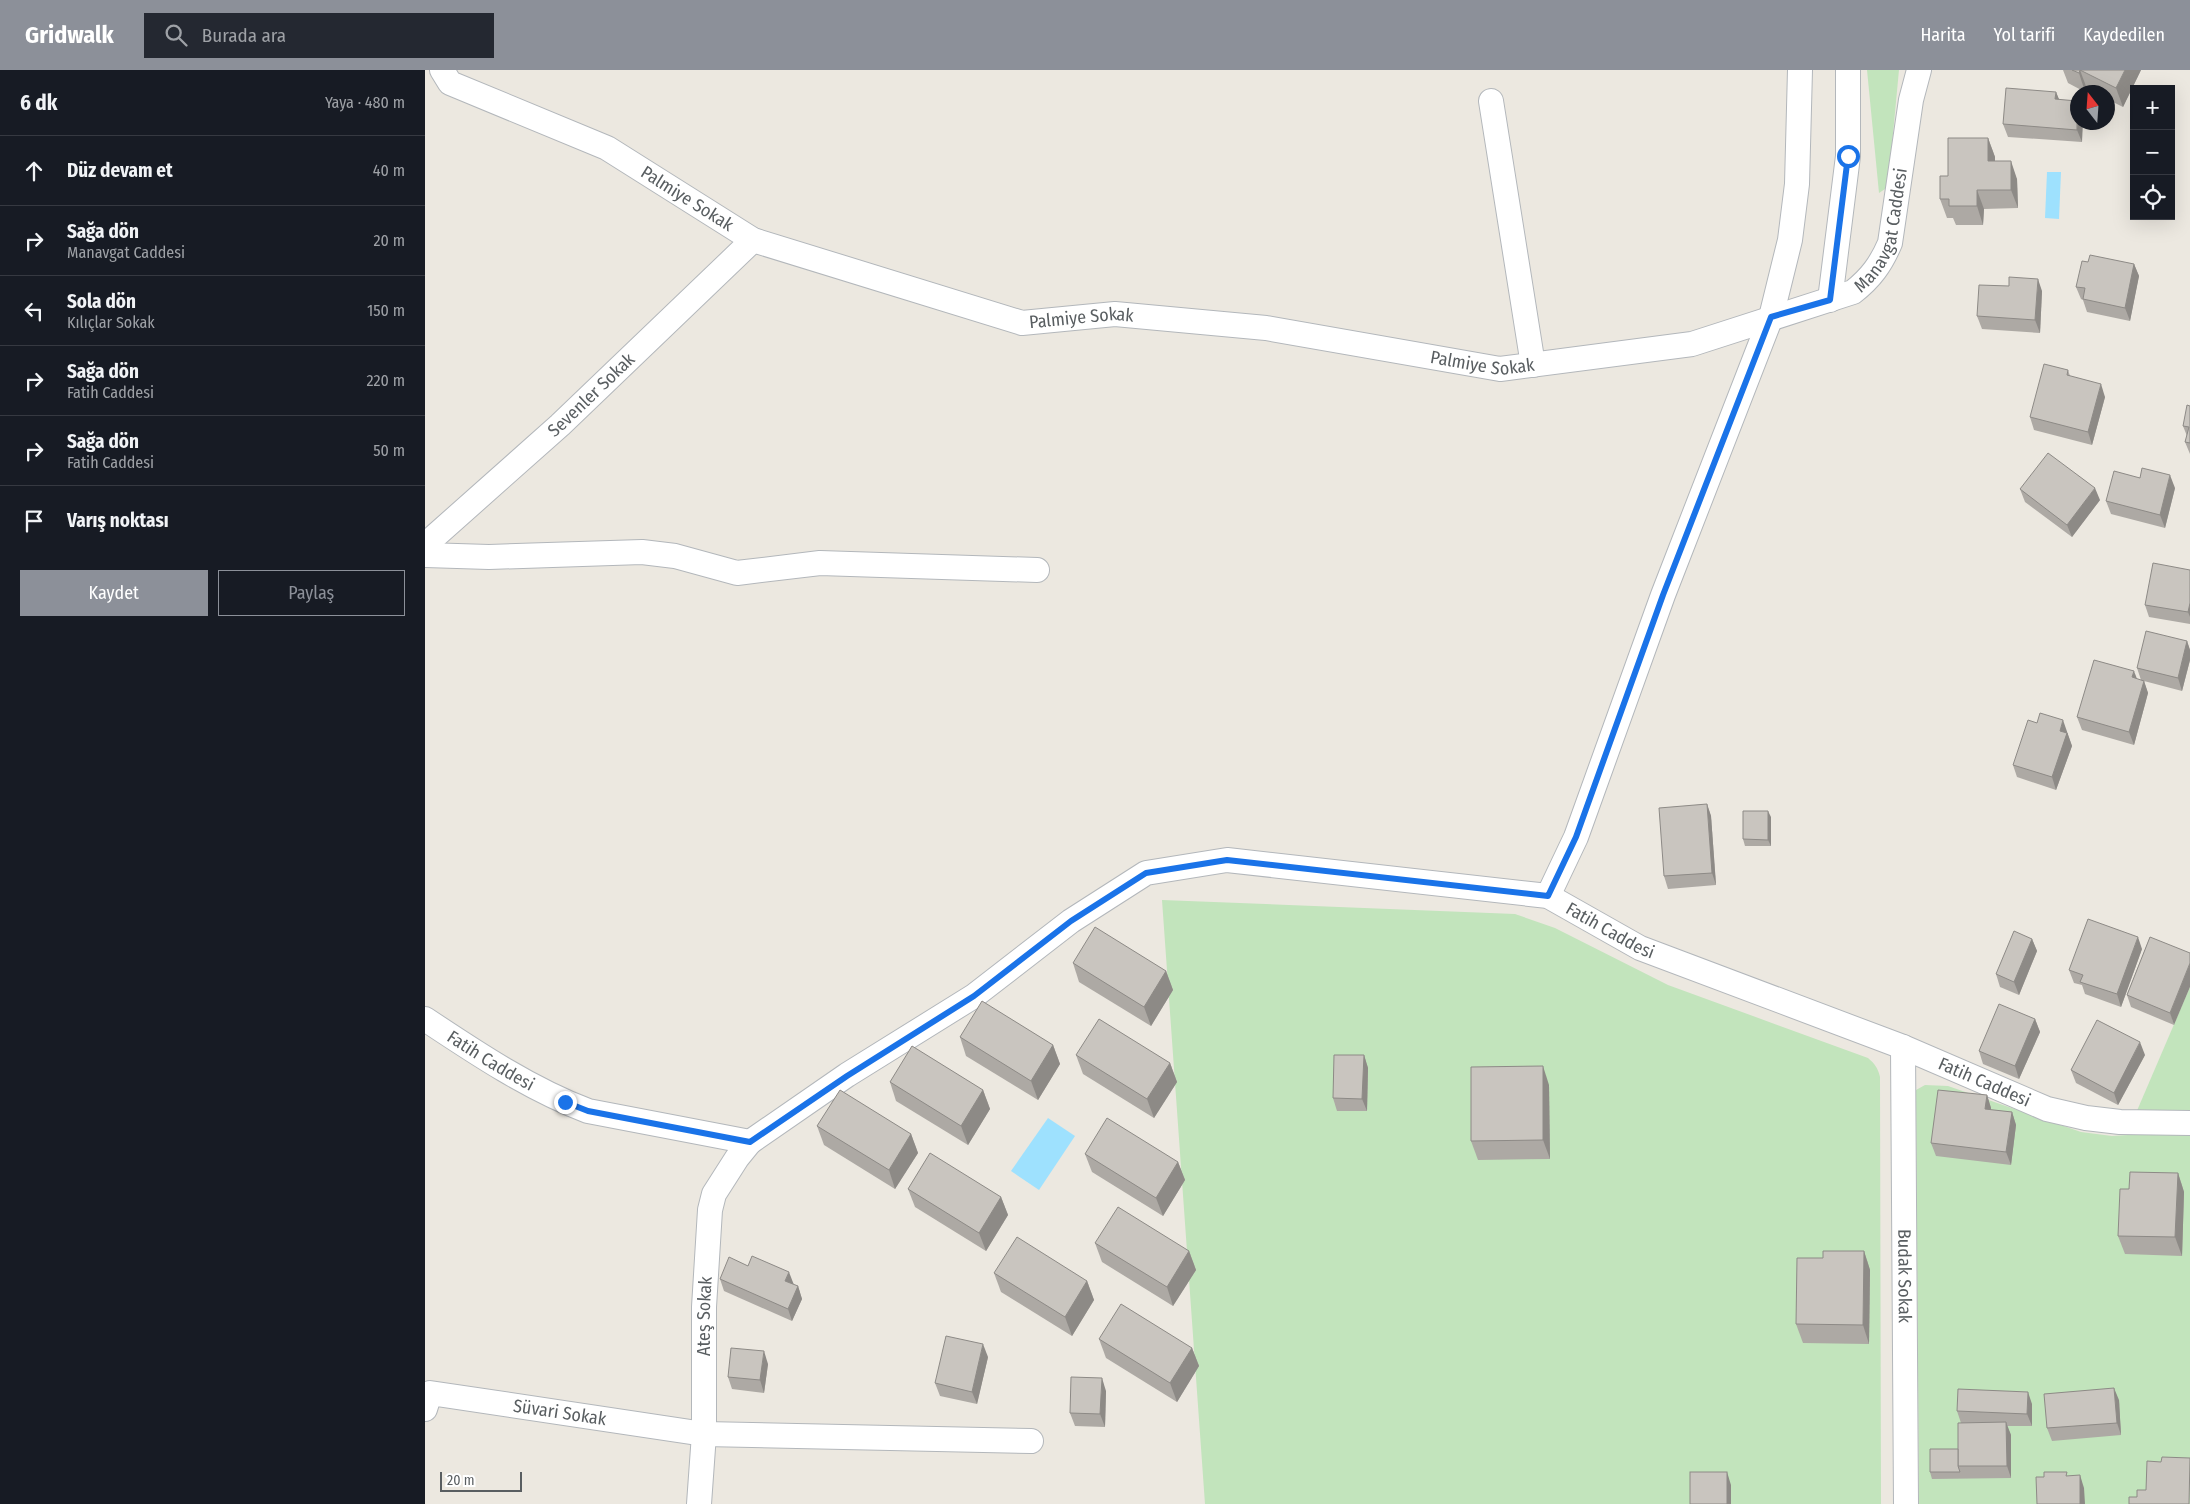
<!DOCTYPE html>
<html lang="tr">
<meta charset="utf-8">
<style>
:root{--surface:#171b24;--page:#242831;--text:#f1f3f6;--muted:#9ea1a6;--line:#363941;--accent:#8c9099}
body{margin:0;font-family:"Fira Sans Condensed",sans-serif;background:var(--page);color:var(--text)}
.controls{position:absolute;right:15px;top:15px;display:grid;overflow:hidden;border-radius:0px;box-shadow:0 5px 20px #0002}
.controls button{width:45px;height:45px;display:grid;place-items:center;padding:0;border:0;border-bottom:1px solid var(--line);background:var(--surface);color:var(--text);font:25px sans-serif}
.compass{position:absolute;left:1645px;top:15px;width:45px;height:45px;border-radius:50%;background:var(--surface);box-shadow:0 5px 20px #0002;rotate:343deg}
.scale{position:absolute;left:15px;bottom:12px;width:82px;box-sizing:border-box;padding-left:5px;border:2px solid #595e61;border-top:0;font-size:14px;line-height:18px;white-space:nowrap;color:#595e61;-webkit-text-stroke:4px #fff;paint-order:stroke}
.stop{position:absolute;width:15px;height:15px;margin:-11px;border:4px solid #1a73e8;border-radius:50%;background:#fff}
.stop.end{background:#1a73e8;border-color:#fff;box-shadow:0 1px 5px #0008}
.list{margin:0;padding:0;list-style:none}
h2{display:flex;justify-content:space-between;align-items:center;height:65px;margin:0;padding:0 20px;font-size:21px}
h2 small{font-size:16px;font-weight:400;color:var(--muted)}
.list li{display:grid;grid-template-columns:32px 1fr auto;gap:15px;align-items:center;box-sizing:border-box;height:70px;padding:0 20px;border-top:1px solid var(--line)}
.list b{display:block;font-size:19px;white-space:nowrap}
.list p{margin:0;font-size:16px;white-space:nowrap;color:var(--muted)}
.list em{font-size:16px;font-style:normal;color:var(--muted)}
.actions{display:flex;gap:10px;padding:15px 20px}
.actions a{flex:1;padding:11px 0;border:1px solid var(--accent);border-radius:0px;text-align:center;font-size:18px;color:var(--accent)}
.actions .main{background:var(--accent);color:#fff}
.icon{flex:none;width:28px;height:28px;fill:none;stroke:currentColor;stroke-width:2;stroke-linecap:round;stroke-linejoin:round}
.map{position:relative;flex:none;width:1765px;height:1434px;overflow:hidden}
header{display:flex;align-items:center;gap:30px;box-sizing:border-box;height:70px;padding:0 25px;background:var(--accent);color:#fff}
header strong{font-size:24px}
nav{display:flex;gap:28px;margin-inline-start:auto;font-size:18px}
.search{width:350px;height:45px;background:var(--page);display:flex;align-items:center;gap:12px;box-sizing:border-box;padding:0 18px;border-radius:0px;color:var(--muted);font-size:19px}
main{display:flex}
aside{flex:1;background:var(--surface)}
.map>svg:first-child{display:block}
</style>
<header>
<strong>Gridwalk</strong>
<div class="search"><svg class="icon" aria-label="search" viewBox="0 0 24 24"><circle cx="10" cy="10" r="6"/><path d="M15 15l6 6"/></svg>Burada ara</div>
<nav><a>Harita</a><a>Yol tarifi</a><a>Kaydedilen</a></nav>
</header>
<main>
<aside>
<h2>6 dk<small>Yaya · 480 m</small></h2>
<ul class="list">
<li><svg class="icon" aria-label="ahead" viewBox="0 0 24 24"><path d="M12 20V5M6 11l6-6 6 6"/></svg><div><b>Düz devam et</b></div><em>40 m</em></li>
<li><svg class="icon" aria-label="right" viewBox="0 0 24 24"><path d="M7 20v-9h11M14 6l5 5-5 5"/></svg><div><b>Sağa dön</b><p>Manavgat Caddesi</p></div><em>20 m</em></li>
<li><svg class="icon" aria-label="left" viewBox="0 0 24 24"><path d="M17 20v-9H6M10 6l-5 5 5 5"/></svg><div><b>Sola dön</b><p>Kılıçlar Sokak</p></div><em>150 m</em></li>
<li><svg class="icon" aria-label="right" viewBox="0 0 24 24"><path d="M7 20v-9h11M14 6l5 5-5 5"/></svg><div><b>Sağa dön</b><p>Fatih Caddesi</p></div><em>220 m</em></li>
<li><svg class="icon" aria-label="right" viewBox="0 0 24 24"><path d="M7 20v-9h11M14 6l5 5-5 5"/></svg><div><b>Sağa dön</b><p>Fatih Caddesi</p></div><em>50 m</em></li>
<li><svg class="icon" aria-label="arrive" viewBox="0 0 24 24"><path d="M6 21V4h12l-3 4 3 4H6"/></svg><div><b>Varış noktası</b></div></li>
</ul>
<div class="actions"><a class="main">Kaydet</a><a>Paylaş</a></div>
</aside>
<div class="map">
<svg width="1765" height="1434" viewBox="0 0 1765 1434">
<rect width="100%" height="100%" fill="#ece8e0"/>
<!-- green -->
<g fill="#c2e4bc">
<polygon points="1442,0 1474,0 1463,117 1454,123"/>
<path d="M737 830 1090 844 1130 858 1243 915 1443 988C1449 993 1453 998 1455 1007L1456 1434H780Z"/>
<polygon points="1765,917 1765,1040 1711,1043"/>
<polygon points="1500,1015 1523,1016 1656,1062 1687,1066 1734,1063 1765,1065 1765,1434 1494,1434 1491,1020"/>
</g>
<!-- water -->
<g fill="#9ee1fe">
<polygon points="1622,102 1636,102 1634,149 1620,148"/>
<polygon points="623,1048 650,1066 614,1120 586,1101"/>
</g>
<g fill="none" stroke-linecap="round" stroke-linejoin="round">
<!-- minor casing -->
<g stroke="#b3b7bb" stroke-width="26">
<g id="minor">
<path id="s1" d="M17 0 25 13 182 78 328 170 597 253 690 244 841 258 1075 299 1267 274 1428 222C1446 208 1456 194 1465 173L1486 30 1494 0"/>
<polyline points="1066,31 1108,295"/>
<polyline points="1405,230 1423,86 1423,0"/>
<path id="s2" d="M0 475 135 355 328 170"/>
<polyline points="0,485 64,487 217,482 250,486 312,503 395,493 612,500"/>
<polyline points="1123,826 1151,767 1238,525 1346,247 1365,170 1372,114 1375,0"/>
<path id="s3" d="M0 949C51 983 105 1019 163 1041L325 1072 422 1005 549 926 646 851 721 803 802 790 1123 826 1215 878 1478 977 1622 1039 1661 1048 1695 1052 1765 1053"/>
<path id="s4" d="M1478 977 1481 1434"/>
<path id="s5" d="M0 1339 5 1323 279 1364 606 1371"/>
<path id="s6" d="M274 1434 279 1364V1237L285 1140 289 1124 312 1088 325 1072"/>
</g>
</g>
<!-- minor -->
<use href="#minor" stroke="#fff" stroke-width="24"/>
</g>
<!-- wall -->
<g fill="#ada9a4">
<polygon points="1638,0 1716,0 1698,37 1682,29 1682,22 1670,22 1662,19 1660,22 1643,13"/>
<polygon points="1631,22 1634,30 1652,31 1657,72 1583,67 1578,54"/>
<polygon points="1563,68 1570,87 1570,91 1592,109 1593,138 1559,139 1558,155 1531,155 1528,148 1522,148 1515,129 1523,106"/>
<polygon points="1663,192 1709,194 1714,206 1705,251 1662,242 1658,230 1656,229 1651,217"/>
<polygon points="1617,221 1615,263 1557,259 1552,246"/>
<polygon points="1643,300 1645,306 1680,327 1667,375 1609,360 1605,347"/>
<polygon points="1765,336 1765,384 1760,372 1762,366 1758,356"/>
<polygon points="1750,418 1740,458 1686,444 1681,431"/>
<polygon points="1595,419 1675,430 1647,467 1600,432"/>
<polygon points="1765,500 1765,554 1724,547 1720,535"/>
<polygon points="1762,571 1765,580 1765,590 1757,621 1719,611 1723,623 1709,675 1657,660 1652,647 1712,609 1716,610 1712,598"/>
<polygon points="1643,663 1643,665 1647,676 1631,720 1592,707 1588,695"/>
<polygon points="1282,734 1286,746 1291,815 1243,819 1239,806"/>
<polygon points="1346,747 1346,776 1320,776 1318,769"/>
<polygon points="1725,867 1749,955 1706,937 1702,925"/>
<polygon points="1607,869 1612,881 1594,925 1575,917 1571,904"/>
<polygon points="1717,879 1696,937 1660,924 1657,915 1649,913 1644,900"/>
<polygon points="648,893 741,901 748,920 726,956 654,912"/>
<polygon points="1610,949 1615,962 1594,1009 1558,994 1554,981"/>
<polygon points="535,967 628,975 635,994 613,1030 541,986"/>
<polygon points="651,985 745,993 752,1012 729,1048 658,1004"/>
<polygon points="939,985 943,998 942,1041 912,1041 908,1028"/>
<polygon points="1720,985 1693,1035 1651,1013 1646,1000"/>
<polygon points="465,1012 558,1020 565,1039 543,1075 471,1031"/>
<polygon points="1124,1015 1125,1089 1053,1090 1046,1071"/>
<polygon points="1562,1025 1566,1038 1566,1040 1587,1042 1591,1055 1586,1095 1511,1086 1506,1073"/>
<polygon points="392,1056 486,1064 493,1083 470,1119 399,1075"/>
<polygon points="660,1084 753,1092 760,1110 738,1146 667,1102"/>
<polygon points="1753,1103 1759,1122 1757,1186 1700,1184 1693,1166 1704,1119"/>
<polygon points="483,1119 576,1127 583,1145 561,1181 490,1137"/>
<polygon points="670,1173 764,1181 771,1200 748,1236 677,1192"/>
<polygon points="1439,1181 1445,1200 1444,1274 1378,1273 1371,1254 1398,1188"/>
<polygon points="569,1203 662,1211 669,1230 647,1266 576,1222"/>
<polygon points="295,1209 373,1216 377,1229 367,1251 299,1221"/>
<polygon points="674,1269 767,1278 774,1296 752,1332 681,1288"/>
<polygon points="563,1287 552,1334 515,1326 510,1313"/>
<polygon points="343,1294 339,1323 307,1319 303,1307"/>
<polygon points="681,1321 680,1357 650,1356 645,1343"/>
<polygon points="1694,1330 1696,1365 1627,1371 1622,1358"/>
<polygon points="1607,1334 1607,1356 1582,1356 1586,1365 1586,1408 1507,1409 1505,1402 1533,1379 1536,1353 1532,1341"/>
</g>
<!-- shaded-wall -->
<g fill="#8d8a86">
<polygon points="1655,0 1662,19 1660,22 1654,3"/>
<polygon points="1700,0 1716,0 1698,37 1691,18"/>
<polygon points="1631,22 1636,34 1630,29"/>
<polygon points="1653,52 1658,52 1657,72 1652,60"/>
<polygon points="1563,68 1570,87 1570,110 1563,91"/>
<polygon points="1586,91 1592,109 1593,138 1586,120"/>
<polygon points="1552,120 1559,139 1558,155 1552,136"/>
<polygon points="1709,194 1714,206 1705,251 1700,238"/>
<polygon points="1613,209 1617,221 1615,263 1610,250"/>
<polygon points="1676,314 1680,327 1667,375 1663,362"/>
<polygon points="1745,405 1750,418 1740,458 1735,445"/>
<polygon points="1670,418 1675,430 1647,467 1642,455"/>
<polygon points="1765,533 1765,547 1763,542"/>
<polygon points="1762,571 1765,580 1765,590 1757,621 1753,608"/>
<polygon points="1709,601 1714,614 1707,607"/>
<polygon points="1719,611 1723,623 1709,675 1704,662"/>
<polygon points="1638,650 1647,676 1631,720 1627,707 1635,661"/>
<polygon points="1282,734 1286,746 1291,815 1287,803"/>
<polygon points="1343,741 1346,747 1346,776 1343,770"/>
<polygon points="1713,867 1717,879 1696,937 1692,924"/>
<polygon points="1607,869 1612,881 1594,925 1589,912"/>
<polygon points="1765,893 1765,917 1749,955 1745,943"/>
<polygon points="741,901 748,920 726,956 719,937"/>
<polygon points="1610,949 1615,962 1594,1009 1590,996"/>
<polygon points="1715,972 1720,985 1693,1035 1689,1023"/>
<polygon points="628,975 635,994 613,1030 606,1011"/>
<polygon points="939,985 943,998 942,1041 937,1029"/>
<polygon points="745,993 752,1012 729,1048 722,1029"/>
<polygon points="1118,996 1124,1015 1125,1089 1118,1070"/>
<polygon points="558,1020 565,1039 543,1075 536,1056"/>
<polygon points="1562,1025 1566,1038 1565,1052 1560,1039"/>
<polygon points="1587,1042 1591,1055 1586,1095 1581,1082"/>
<polygon points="486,1064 493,1083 470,1119 464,1100"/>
<polygon points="753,1092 760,1110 738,1146 731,1128"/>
<polygon points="1753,1103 1759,1122 1757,1186 1750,1167"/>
<polygon points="576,1127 583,1145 561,1181 554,1163"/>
<polygon points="764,1181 771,1200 748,1236 742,1217"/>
<polygon points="1439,1181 1445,1200 1444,1274 1438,1255"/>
<polygon points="364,1202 369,1215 360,1211"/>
<polygon points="662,1211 669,1230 647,1266 640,1247"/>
<polygon points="373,1216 377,1229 367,1251 363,1239"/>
<polygon points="558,1274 563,1287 552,1334 547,1322"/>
<polygon points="767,1278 774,1296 752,1332 745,1313"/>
<polygon points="339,1281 343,1294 339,1323 335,1310"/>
<polygon points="677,1308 681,1321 680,1357 675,1344"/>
<polygon points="1689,1318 1694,1330 1696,1365 1692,1353"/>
<polygon points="1603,1322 1607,1334 1607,1356 1602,1344"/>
<polygon points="1581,1352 1586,1365 1586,1408 1582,1396"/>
<polygon points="1302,1402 1306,1415 1306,1434 1302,1434"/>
<polygon points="1655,1405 1659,1418 1660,1434 1655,1434"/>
</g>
<!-- building -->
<g fill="#c9c5bf" stroke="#8d8a86">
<polygon points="1647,0 1655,0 1654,3"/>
<polygon points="1655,0 1700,0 1691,18"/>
<polygon points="1581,18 1631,22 1630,29 1652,31 1652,60 1578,54"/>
<polygon points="1523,68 1563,68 1563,91 1586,91 1586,120 1552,120 1552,136 1524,136 1524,129 1515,129 1515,106 1523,106"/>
<polygon points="1665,185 1709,194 1700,238 1658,229 1660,218 1651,217 1657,191 1663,192"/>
<polygon points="1584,207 1613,209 1610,250 1552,246 1554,215 1584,216"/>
<polygon points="1619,294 1643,300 1642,305 1676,314 1663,362 1605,347"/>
<polygon points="1762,335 1765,336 1765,373 1760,372 1764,357 1758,356"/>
<polygon points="1623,383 1670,418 1642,455 1595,419"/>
<polygon points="1717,398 1745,405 1735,445 1681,431 1689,401 1715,408"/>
<polygon points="1728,493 1765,500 1765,533 1763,542 1720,535"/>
<polygon points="1721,561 1762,571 1753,608 1712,598"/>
<polygon points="1669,590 1709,601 1707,607 1719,611 1704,662 1652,647"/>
<polygon points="1615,643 1638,650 1635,661 1642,663 1627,707 1588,695 1603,650 1612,653"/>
<polygon points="1282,734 1287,803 1239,806 1234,738"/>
<polygon points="1318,741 1343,741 1343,770 1318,769"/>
<polygon points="1663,849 1713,867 1692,924 1655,912 1658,905 1644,900"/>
<polygon points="670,857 741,901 719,937 648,893"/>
<polygon points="1589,861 1607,869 1589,912 1571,904"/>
<polygon points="1725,867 1765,883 1765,893 1745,943 1702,925"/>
<polygon points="557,931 628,975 606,1011 535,967"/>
<polygon points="1574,934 1610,949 1590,996 1554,981"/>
<polygon points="674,949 745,993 722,1029 651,985"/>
<polygon points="1672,950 1715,972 1689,1023 1646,1000"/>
<polygon points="487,976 558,1020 536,1056 465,1012"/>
<polygon points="909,985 939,985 937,1029 908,1028"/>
<polygon points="1118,996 1118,1070 1046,1071 1046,997"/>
<polygon points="415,1020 486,1064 464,1100 392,1056"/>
<polygon points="1513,1020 1562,1025 1560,1039 1587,1042 1581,1082 1506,1073"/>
<polygon points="682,1048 753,1092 731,1128 660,1084"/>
<polygon points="505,1083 576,1127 554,1163 483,1119"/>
<polygon points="1705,1102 1753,1103 1750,1167 1693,1166 1695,1119 1704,1119"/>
<polygon points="693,1137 764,1181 742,1217 670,1173"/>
<polygon points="592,1167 662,1211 640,1247 569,1203"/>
<polygon points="1398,1181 1439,1181 1438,1255 1371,1254 1372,1188 1398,1188"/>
<polygon points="327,1186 364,1202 360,1211 373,1216 363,1239 295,1209 304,1187 323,1196"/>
<polygon points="696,1234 767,1278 745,1313 674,1269"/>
<polygon points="521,1266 558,1274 547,1322 510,1313"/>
<polygon points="306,1278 339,1281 335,1310 303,1307"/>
<polygon points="646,1307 677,1308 675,1344 645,1343"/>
<polygon points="1689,1318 1692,1353 1622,1358 1619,1324"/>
<polygon points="1533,1319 1603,1322 1602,1344 1532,1341"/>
<polygon points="1581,1352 1582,1396 1533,1396 1533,1353"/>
<polygon points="1505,1379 1533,1379 1533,1396 1535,1402 1505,1402"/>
<polygon points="1737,1387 1765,1388 1764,1434 1704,1434 1704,1427 1712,1427 1712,1420 1721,1420 1722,1391 1736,1392"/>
<rect x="1265" y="1402" width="37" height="32"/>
<polygon points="1619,1402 1642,1402 1641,1406 1655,1405 1655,1434 1612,1434 1611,1407 1619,1407"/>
</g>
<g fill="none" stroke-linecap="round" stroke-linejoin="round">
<!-- route -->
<polyline stroke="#1a73e8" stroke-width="6" points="140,1032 163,1041 325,1072 422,1006 549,926 646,851 721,803 802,790 1123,826 1151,767 1238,525 1346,247 1405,230 1423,86"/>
</g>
<g text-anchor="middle" stroke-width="5" stroke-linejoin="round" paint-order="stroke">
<!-- street labels -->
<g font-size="18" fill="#595e61" stroke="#fff">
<text dy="6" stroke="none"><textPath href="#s1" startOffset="280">Palmiye Sokak</textPath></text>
<text dy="6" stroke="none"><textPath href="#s1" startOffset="1556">Manavgat Caddesi</textPath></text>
<text dy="6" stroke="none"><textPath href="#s1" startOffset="699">Palmiye Sokak</textPath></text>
<text dy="6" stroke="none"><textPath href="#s1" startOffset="1104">Palmiye Sokak</textPath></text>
<text dy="6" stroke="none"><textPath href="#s2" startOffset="224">Sevenler Sokak</textPath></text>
<text dy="6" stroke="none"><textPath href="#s3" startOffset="1308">Fatih Caddesi</textPath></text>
<text dy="6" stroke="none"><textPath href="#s3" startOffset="78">Fatih Caddesi</textPath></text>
<text dy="6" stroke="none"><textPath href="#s3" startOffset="1712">Fatih Caddesi</textPath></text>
<text dy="6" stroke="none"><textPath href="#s4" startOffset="229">Budak Sokak</textPath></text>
<text dy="6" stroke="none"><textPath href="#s6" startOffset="188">Ateş Sokak</textPath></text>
<text dy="6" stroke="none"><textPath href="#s5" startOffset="148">Süvari Sokak</textPath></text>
</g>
</g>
</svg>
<div class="controls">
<button>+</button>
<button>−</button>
<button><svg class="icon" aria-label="locate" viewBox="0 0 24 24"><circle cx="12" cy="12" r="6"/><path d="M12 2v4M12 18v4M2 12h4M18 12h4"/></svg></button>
</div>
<svg class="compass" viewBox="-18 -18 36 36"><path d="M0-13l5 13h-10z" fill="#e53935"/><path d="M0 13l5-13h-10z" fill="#9ea1a6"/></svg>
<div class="scale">20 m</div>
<div class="stop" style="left:1423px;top:86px"></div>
<div class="stop end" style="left:140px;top:1032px"></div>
</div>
</main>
